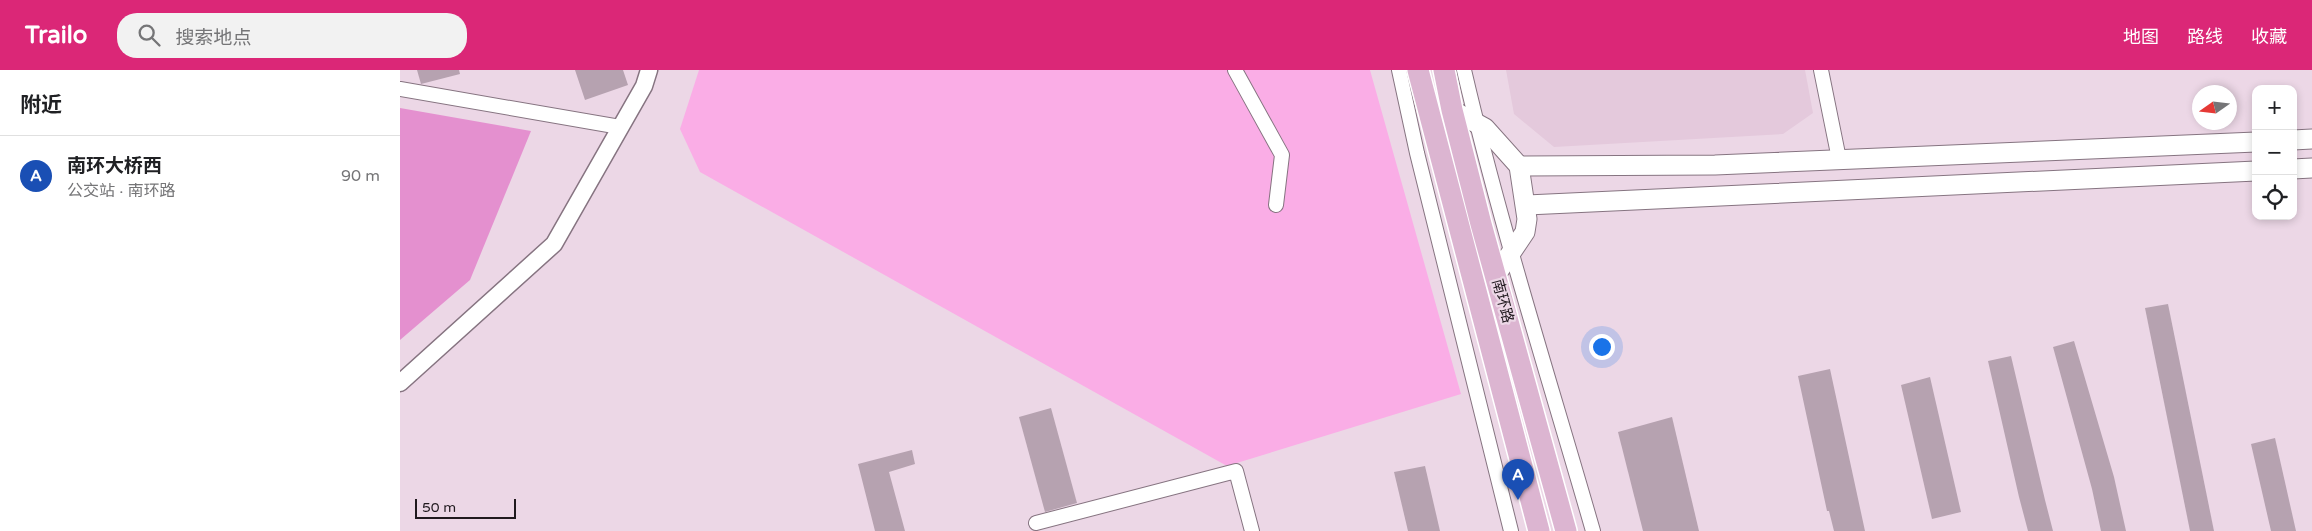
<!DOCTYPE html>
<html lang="zh">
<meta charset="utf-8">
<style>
:root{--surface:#fff;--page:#f2f2f2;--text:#202124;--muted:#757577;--line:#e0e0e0;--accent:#db2777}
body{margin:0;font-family:"Varela Round","Noto Sans SC",sans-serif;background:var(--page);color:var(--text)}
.controls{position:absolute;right:15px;top:15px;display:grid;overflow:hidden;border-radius:10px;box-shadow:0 2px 8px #0003}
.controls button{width:45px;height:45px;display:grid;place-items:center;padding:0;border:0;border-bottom:1px solid var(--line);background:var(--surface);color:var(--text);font:25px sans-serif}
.compass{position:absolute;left:1792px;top:15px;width:45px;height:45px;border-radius:50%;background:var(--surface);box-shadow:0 2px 8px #0003;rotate:256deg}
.scale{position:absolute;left:15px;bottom:12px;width:101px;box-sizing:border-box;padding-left:5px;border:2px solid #20191e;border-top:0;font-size:14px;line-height:18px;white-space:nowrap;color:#20191e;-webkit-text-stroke:4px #ecd7e6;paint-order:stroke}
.you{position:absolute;left:1201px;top:276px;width:18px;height:18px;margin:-12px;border:4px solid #fff;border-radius:50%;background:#1a73e8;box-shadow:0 0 0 8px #1a73e833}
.badge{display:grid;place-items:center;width:32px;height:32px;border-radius:50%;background:var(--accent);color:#fff;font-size:16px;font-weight:700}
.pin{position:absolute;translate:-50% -41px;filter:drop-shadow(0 1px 2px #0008)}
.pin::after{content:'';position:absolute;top:26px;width:18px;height:15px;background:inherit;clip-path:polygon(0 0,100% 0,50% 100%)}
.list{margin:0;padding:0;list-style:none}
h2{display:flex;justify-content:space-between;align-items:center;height:65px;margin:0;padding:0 20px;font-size:21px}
h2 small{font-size:16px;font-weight:400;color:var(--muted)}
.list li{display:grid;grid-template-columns:32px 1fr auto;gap:15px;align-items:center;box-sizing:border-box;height:80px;padding:0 20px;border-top:1px solid var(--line)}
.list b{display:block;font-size:19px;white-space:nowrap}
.list p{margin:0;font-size:16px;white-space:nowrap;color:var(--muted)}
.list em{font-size:16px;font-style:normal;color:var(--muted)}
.icon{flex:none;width:28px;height:28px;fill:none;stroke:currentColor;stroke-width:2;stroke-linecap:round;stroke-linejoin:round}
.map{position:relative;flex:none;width:1912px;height:461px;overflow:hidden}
header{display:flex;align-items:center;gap:30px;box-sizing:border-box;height:70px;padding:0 25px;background:var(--accent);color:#fff}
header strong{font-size:24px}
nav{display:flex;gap:28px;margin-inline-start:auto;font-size:18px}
.search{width:350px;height:45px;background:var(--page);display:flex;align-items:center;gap:12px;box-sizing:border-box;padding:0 18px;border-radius:20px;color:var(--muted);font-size:19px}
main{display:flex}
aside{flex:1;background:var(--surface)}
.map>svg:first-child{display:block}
</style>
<header>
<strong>Trailo</strong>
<div class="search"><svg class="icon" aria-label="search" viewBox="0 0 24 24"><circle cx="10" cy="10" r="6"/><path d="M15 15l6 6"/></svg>搜索地点</div>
<nav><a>地图</a><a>路线</a><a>收藏</a></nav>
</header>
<main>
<aside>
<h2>附近<small></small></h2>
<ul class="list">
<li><span class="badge" style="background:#1a4fb4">A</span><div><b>南环大桥西</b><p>公交站 · 南环路</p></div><em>90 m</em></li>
</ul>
</aside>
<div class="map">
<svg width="1912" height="461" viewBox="0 0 1912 461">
<rect width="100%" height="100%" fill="#ecd7e6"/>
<!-- built -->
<polygon fill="#e4c9dc" points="1106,0 1405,0 1413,43 1383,64 1154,77 1114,44"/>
<!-- green -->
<polygon fill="#faade6" points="299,0 970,0 1061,324 827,396 300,102 280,59"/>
<!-- forest -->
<polygon fill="#e490cf" points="0,38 131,61 70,210 0,270"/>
<!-- building -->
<g fill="#b6a2b0">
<polygon points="17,0 59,0 60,4 21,14"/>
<polygon points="175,0 223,0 228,15 185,30"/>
<polygon points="1768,234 1814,461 1790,461 1745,238"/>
<polygon points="1674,271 1714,407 1726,461 1701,461 1692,419 1653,277"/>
<polygon points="1611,286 1645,430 1653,461 1628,461 1619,427 1588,291"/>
<polygon points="1430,299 1465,461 1434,461 1429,441 1427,441 1398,306"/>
<polygon points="1530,307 1561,442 1532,449 1501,315"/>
<polygon points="651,338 677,433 645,442 619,347"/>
<polygon points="1272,347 1299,461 1243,461 1218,362"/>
<polygon points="1875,368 1896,461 1871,461 1851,374"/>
<polygon points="512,380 515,394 489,402 505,461 475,461 458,394"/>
<polygon points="1025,396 1040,461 1008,461 994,402"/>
</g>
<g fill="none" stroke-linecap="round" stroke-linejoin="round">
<!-- minor casing -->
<g stroke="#867481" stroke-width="16">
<g id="minor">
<polyline points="835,0 882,85 876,135"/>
<polyline points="999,0 1017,83 1111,461"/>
<path d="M1064 0C1100 155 1149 308 1193 461"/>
<polyline points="1421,0 1439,89"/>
<polyline points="0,19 220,57"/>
<polyline points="636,453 836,401 852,461"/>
</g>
</g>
<!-- tertiary casing -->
<g stroke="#867481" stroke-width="19">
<polyline id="tertiary" points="0,313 154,174 244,16 249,0"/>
</g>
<!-- secondary casing -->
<g stroke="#867481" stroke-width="21">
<g id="secondary">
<polyline points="1052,40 1085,58 1119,96 1127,149 1125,162 1096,205"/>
<polyline points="1893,70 1912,69"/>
<polyline points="1119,96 1315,95 1856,72"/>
<polyline points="1893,99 1912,98"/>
<polyline points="1127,135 1856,101"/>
</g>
</g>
<!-- primary casing -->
<g stroke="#fff" stroke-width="24">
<g id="primary">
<polyline points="1018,0 1139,461"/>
<polyline points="1044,0 1052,40 1081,154 1166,461"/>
</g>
</g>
<!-- minor -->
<use href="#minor" stroke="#fff" stroke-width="14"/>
<!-- tertiary -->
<use href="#tertiary" stroke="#fff" stroke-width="16"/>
<!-- secondary -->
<use href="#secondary" stroke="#fff" stroke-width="19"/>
<!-- primary -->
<use href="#primary" stroke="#dcb5d1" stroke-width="21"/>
</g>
<g text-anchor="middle" stroke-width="4.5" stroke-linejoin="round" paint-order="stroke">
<!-- street labels -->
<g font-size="15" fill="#20191e" stroke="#ecd7e6">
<text transform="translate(1103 231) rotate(75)" y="5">南环路</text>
</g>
</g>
</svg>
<div class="controls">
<button>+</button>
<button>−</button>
<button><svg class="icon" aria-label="locate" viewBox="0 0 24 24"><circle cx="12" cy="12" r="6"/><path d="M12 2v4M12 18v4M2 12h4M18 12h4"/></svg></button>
</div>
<svg class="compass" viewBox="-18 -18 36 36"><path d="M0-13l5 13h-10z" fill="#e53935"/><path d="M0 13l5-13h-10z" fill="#757577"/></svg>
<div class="scale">50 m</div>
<div class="you"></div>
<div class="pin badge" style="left:1118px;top:430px;background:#1a4fb4">A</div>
</div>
</main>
